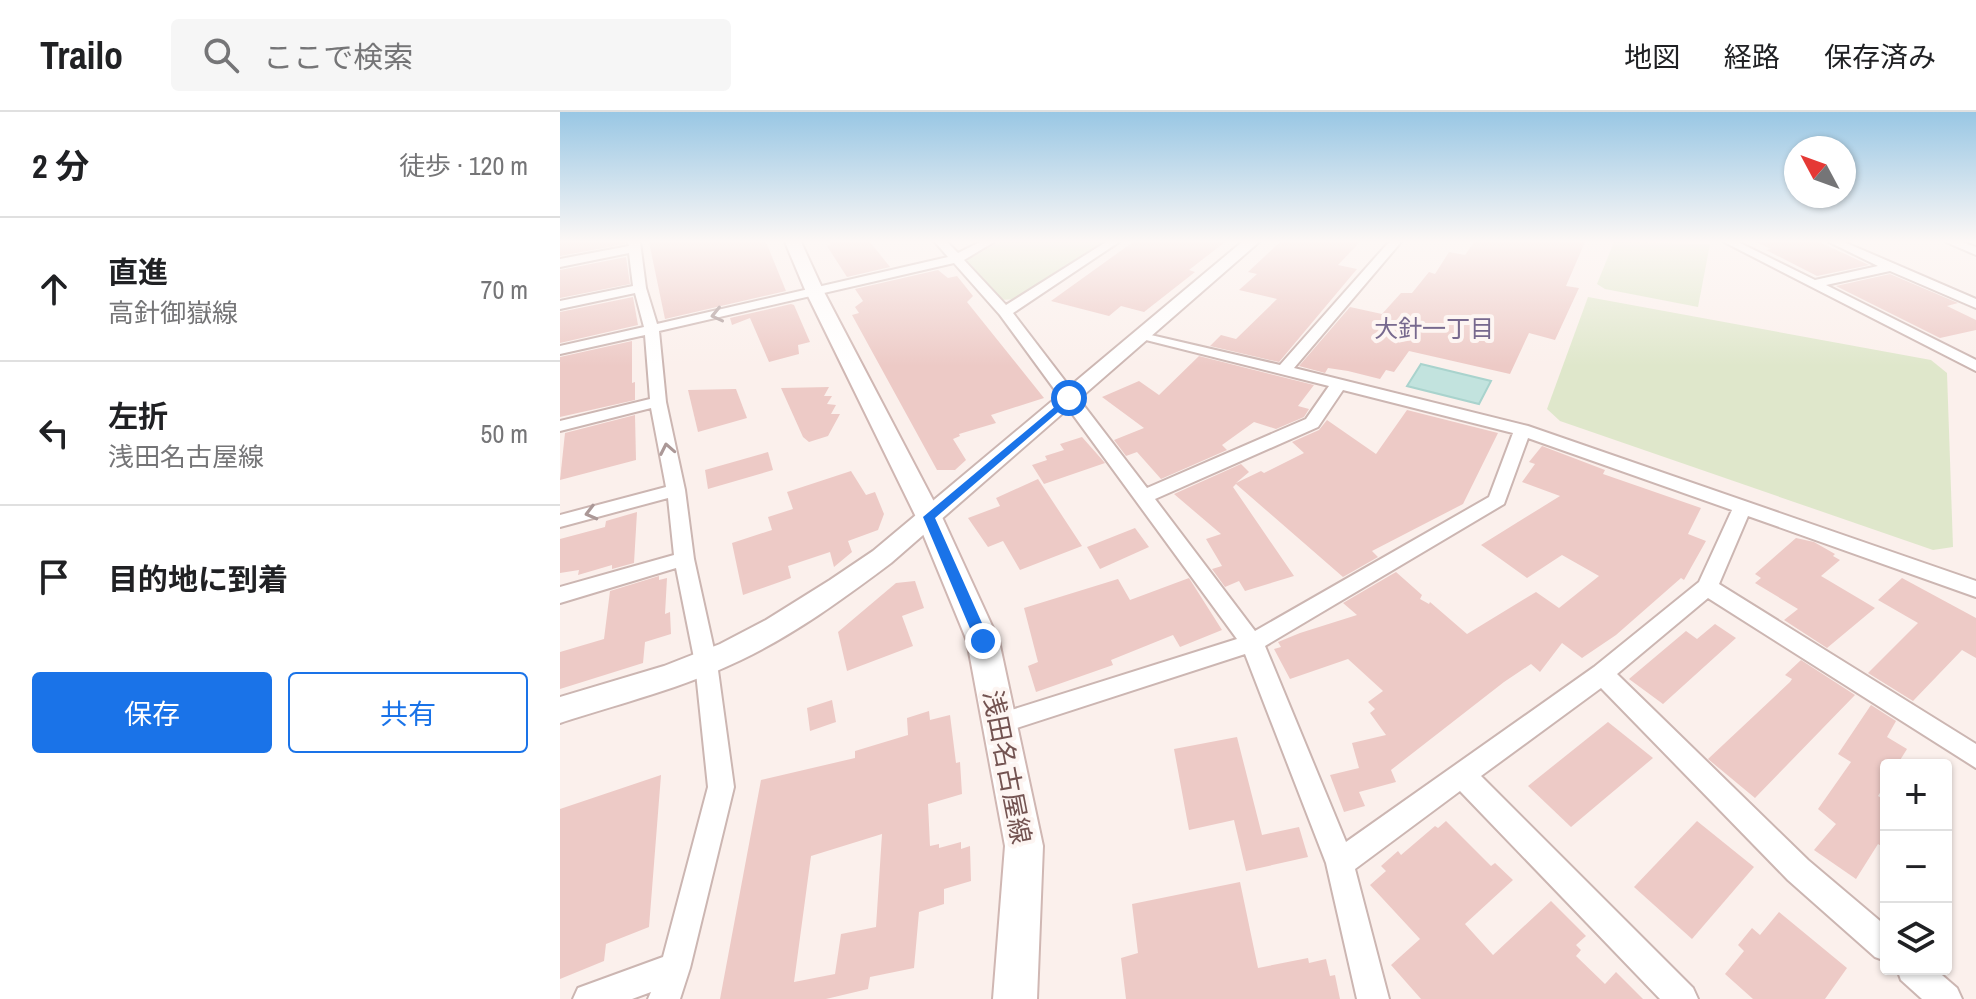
<!DOCTYPE html>
<html lang="ja">
<meta charset="utf-8">
<style>
:root{--surface:#fff;--page:#f6f6f6;--text:#202124;--muted:#757577;--line:#e0e0e0;--accent:#1a73e8}
body{margin:0;font-family:"Archivo Narrow","Noto Sans JP",sans-serif;background:var(--page);color:var(--text)}
.controls{position:absolute;right:24px;bottom:24px;display:grid;overflow:hidden;border-radius:8px;box-shadow:0 2px 6px #0004}
.controls button{width:72px;height:72px;display:grid;place-items:center;padding:0;border:0;border-bottom:2px solid var(--line);background:var(--surface);color:var(--text);font:40px sans-serif}
.compass{position:absolute;left:1224px;top:24px;width:72px;height:72px;border-radius:50%;background:var(--surface);box-shadow:0 2px 6px #0004;rotate:311deg}
.stop{position:absolute;width:24px;height:24px;margin:-18px;border:6px solid #1a73e8;border-radius:50%;background:#fff}
.stop.end{background:#1a73e8;border-color:#fff;box-shadow:0 2px 8px #0008}
.list{margin:0;padding:0;list-style:none}
h2{display:flex;justify-content:space-between;align-items:center;height:104px;margin:0;padding:0 32px;font-size:34px}
h2 small{font-size:26px;font-weight:400;color:var(--muted)}
.list li{display:grid;grid-template-columns:52px 1fr auto;gap:24px;align-items:center;box-sizing:border-box;height:144px;padding:0 32px;border-top:2px solid var(--line)}
.list b{display:block;font-size:30px;white-space:nowrap}
.list p{margin:0;font-size:26px;white-space:nowrap;color:var(--muted)}
.list em{font-size:26px;font-style:normal;color:var(--muted)}
.actions{display:flex;gap:16px;padding:24px 32px}
.actions a{flex:1;padding:18px 0;border:2px solid var(--accent);border-radius:8px;text-align:center;font-size:28px;color:var(--accent)}
.actions .main{background:var(--accent);color:#fff}
.icon{flex:none;width:44px;height:44px;fill:none;stroke:currentColor;stroke-width:2;stroke-linecap:round;stroke-linejoin:round}
.map{position:relative;flex:none;width:1416px;height:887px;overflow:hidden}
header{display:flex;align-items:center;gap:48px;box-sizing:border-box;height:112px;padding:0 40px;background:var(--surface);border-bottom:2px solid var(--line)}
header strong{font-size:38px}
nav{display:flex;gap:44px;margin-inline-start:auto;font-size:28px}
.search{width:560px;height:72px;background:var(--page);display:flex;align-items:center;gap:20px;box-sizing:border-box;padding:0 28px;border-radius:8px;color:var(--muted);font-size:30px}
main{display:flex}
aside{flex:1;background:var(--surface)}
.map>svg:first-child{display:block}
</style>
<header>
<strong>Trailo</strong>
<div class="search"><svg class="icon" aria-label="search" viewBox="0 0 24 24"><circle cx="10" cy="10" r="6"/><path d="M15 15l6 6"/></svg>ここで検索</div>
<nav><a>地図</a><a>経路</a><a>保存済み</a></nav>
</header>
<main>
<aside>
<h2>2 分<small>徒歩 · 120 m</small></h2>
<ul class="list">
<li><svg class="icon" aria-label="ahead" viewBox="0 0 24 24"><path d="M12 20V5M6 11l6-6 6 6"/></svg><div><b>直進</b><p>高針御嶽線</p></div><em>70 m</em></li>
<li><svg class="icon" aria-label="left" viewBox="0 0 24 24"><path d="M17 20v-9H6M10 6l-5 5 5 5"/></svg><div><b>左折</b><p>浅田名古屋線</p></div><em>50 m</em></li>
<li><svg class="icon" aria-label="arrive" viewBox="0 0 24 24"><path d="M6 21V4h12l-3 4 3 4H6"/></svg><div><b>目的地に到着</b></div></li>
</ul>
<div class="actions"><a class="main">保存</a><a>共有</a></div>
</aside>
<div class="map">
<svg width="1416" height="887" viewBox="0 0 1416 887">
<rect width="100%" height="100%" fill="#fbf0ec"/>
<!-- green -->
<g fill="#dfe7cb">
<polygon points="439,130 544,130 455,187 441,188 405,149"/>
<polygon points="1054,130 1150,132 1138,195 1045,177 1037,172"/>
<polygon points="1028,185 1371,248 1387,261 1393,435 1373,438 1000,309 987,297"/>
</g>
<!-- water -->
<polygon fill="#c2e3de" stroke="#a9d3cd" stroke-width="2" points="861,252 931,269 919,292 847,274"/>
<!-- building -->
<g fill="#edcac6" fill-rule="evenodd">
<polygon points="0,130 65,130 65,132 0,144"/>
<polygon points="89,130 206,130 226,179 105,207"/>
<polygon points="269,130 310,130 330,155 287,165 267,134 271,133"/>
<polygon points="573,130 665,130 629,158 635,160 584,200 561,194 549,204 491,189"/>
<polygon points="720,130 800,130 778,153 797,157 719,250 650,234 661,223 676,227 717,187 679,178 697,162 688,160"/>
<polygon points="914,130 1025,130 1006,174 1019,176 995,228 969,221 950,262 849,239 834,260 826,258 820,267 788,259 768,256 765,261 739,254 790,195 822,202 841,181 852,181 869,160 875,162 889,140 905,143"/>
<polygon points="1195,130 1259,130 1309,153 1257,164 1206,138 1211,137"/>
<polygon points="66,145 70,172 0,186 0,158"/>
<polygon points="378,158 388,166 397,164 413,184 407,190 484,286 431,303 436,311 399,322 400,324 393,327 406,348 395,358 377,358 292,203 299,201 295,195 303,189 295,177"/>
<polygon points="1330,162 1398,191 1387,194 1416,208 1416,218 1380,226 1276,174"/>
<polygon points="73,185 78,213 0,231 0,200"/>
<polygon points="231,192 234,193 250,230 238,233 239,242 209,250 190,206 172,213 170,206"/>
<polygon points="72,229 72,271 75,270 75,288 0,305 0,245"/>
<polygon points="639,244 754,273 738,294 749,297 744,305 716,317 694,310 662,333 667,338 601,367 577,340 566,344 554,328 584,316 542,285 579,269 599,283"/>
<polygon points="269,275 264,284 272,284 267,292 276,293 271,302 280,302 268,324 249,330 243,325 221,276"/>
<polygon points="176,277 187,306 138,320 128,278"/>
<polygon points="847,298 938,321 903,392 812,439 818,445 783,465 676,372 673,375 734,464 685,479 679,469 665,475 652,457 662,454 646,427 661,422 614,382 681,352 689,360 676,371 701,359 704,361 744,341 732,330 759,318 767,308 816,342"/>
<polygon points="75,303 76,348 0,368 5,321"/>
<polygon points="522,325 545,351 484,372 472,353 487,348 485,344 504,338 500,332"/>
<polygon points="982,334 1045,358 1043,362 1141,396 1128,422 1146,429 1124,468 1121,466 1056,523 1022,546 1002,531 980,560 971,552 944,570 831,658 836,670 799,680 805,694 784,700 770,663 799,656 792,631 826,623 810,601 815,597 808,590 823,579 788,547 730,567 714,537 721,535 718,530 740,521 797,503 783,491 836,460 862,483 860,487 869,492 870,490 907,522 976,480 999,496 1039,464 1002,443 967,466 921,433 1000,384 962,370 975,352 969,350"/>
<polygon points="208,340 213,358 148,377 145,358"/>
<polygon points="291,359 306,383 315,380 324,402 318,418 288,429 292,440 274,455 270,440 228,454 231,466 183,483 172,431 212,418 208,405 233,397 227,380"/>
<polygon points="478,367 522,434 460,458 443,429 428,435 408,406 440,394 436,386"/>
<polygon points="77,400 74,451 52,457 52,453 18,463 19,458 0,461 0,427 45,415 46,409"/>
<polygon points="575,416 589,435 540,457 527,435"/>
<polygon points="1236,426 1254,430 1275,442 1273,444 1280,448 1261,464 1315,496 1267,536 1224,508 1238,497 1195,471 1201,466 1195,462"/>
<polygon points="99,464 99,468 107,466 105,502 110,500 111,522 85,530 83,551 0,577 0,540 44,527 50,479"/>
<polygon points="629,466 662,518 620,535 613,523 551,548 553,553 476,580 468,554 478,550 464,496 558,467 570,488"/>
<polygon points="1342,466 1416,506 1416,546 1402,538 1353,589 1308,561 1358,511 1318,488"/>
<polygon points="355,469 364,496 342,504 353,534 287,559 278,520 336,471"/>
<polygon points="1155,512 1176,526 1103,592 1069,567 1126,519 1137,527"/>
<polygon points="1241,548 1295,583 1195,686 1148,647 1230,570 1232,567 1225,563"/>
<polygon points="272,588 276,610 250,619 247,596"/>
<polygon points="1311,593 1336,609 1327,625 1347,637 1337,653 1326,653 1326,671 1318,684 1326,689 1326,737 1318,732 1296,767 1254,738 1276,712 1258,697 1291,650 1278,642"/>
<path d="M369 599 370 608 390 603 396 651 400 650 402 682 368 692 370 734 379 732V736L401 730V737L410 734 411 769 384 777V792L359 800 354 856 310 865 308 877 266 887H160L201 668 295 646V639L348 623 347 606ZM322 722 316 815 281 822 275 862 234 870 251 744Z"/>
<polygon points="1048,610 1093,646 1011,715 968,674"/>
<polygon points="677,625 702,723 739,715 748,745 686,759 674,708 629,718 614,637"/>
<polygon points="101,663 89,815 46,832 44,849 0,867 0,697"/>
<polygon points="886,709 931,754 935,751 953,768 905,812 933,843 991,789 1026,824 1016,833 1021,838 1016,844 1045,872 1056,860 1083,887 861,887 831,853 860,827 810,773 826,759 821,754 838,739 841,743 875,714 878,716"/>
<polygon points="1137,709 1194,755 1132,827 1074,775"/>
<polygon points="680,770 698,856 748,846 749,851 766,847 770,864 775,863 780,887 566,887 561,846 578,841 572,792"/>
<polygon points="1219,800 1287,856 1265,887 1193,887 1165,862 1184,839 1178,833 1192,816 1200,823"/>
</g>
<g fill="none" stroke-linecap="round" stroke-linejoin="round">
<!-- minor casing -->
<g stroke="#ccb6b2" stroke-width="4">
<g id="minor">
<path d="M68 130H80L86 176 97 212 388 145 375 130H387L398 141 420 130H434L404 148 446 193 546 130H559L453 201 587 376 746 307 769 274 578 226V220L720 253 829 130H841L734 256 968 314 1416 469V485L1188 404 1159 472 1416 632V656L1148 486 1057 562 1248 748 1326 814V849L1315 845 1228 768 1041 576 921 664 1133 876 1138 887H1100L900 679 795 757 829 887H797L766 751 685 542 438 622 429 619 426 612 429 605 677 527 440 203 394 151 99 219 106 290 125 378 134 447 157 551 174 675 130 856 120 887H88L91 880 72 887H13L18 876 103 845 148 675 135 551 116 456 0 491V475L114 443 108 386 0 415V403L106 375 91 296 0 319V309L90 287 85 223 0 242V234L84 215 75 181 0 197V189L73 174 69 141 0 155V147L69 134ZM783 278 953 321 929 385 695 519 595 387 758 315ZM968 326 1172 398 1139 470 1034 555 786 730 705 534 944 392Z"/>
<polygon points="1164,130 1178,130 1255,168 1318,154 1269,130 1284,130 1416,187 1416,196 1330,159 1266,173 1416,248 1416,259"/>
<polygon points="1386,130 1402,130 1416,135 1416,143"/>
<polygon points="1337,857 1375,857 1397,876 1402,887 1362,887 1341,868"/>
</g>
</g>
<!-- tertiary casing -->
<g stroke="#ccb6b2" stroke-width="4">
<path id="tertiary" d="M682 130H699L331 451C283 487 235 522 181 548 123 576 61 591 0 611V585L104 554 160 532 206 508 270 468 313 439Z"/>
</g>
<!-- secondary casing -->
<g stroke="#d0b7b3" stroke-width="4">
<polygon id="secondary" points="225,130 241,130 264,180 382,405 439,529 483,734 477,887 433,887 445,734 407,529 356,405 246,180"/>
</g>
<!-- minor -->
<use href="#minor" fill="#fff" fill-rule="evenodd"/>
<!-- tertiary -->
<use href="#tertiary" fill="#fff" fill-rule="evenodd"/>
<!-- secondary -->
<use href="#secondary" fill="#fff" fill-rule="evenodd"/>
</g>
<!-- one-way arrows -->
<defs><path id="oneway-chevron" d="M-2-3.5L2.5 0L-2 3.5" fill="none" stroke-width="1.6" stroke-linecap="round" stroke-linejoin="round" transform="scale(2)"/></defs>
<g stroke="#ab9897">
<use href="#oneway-chevron" transform="translate(157 203) rotate(167)"/>
<use href="#oneway-chevron" transform="translate(107 337) rotate(-101)"/>
<use href="#oneway-chevron" transform="translate(31 401) rotate(165)"/>
</g>
<!-- sky -->
<linearGradient id="sky" x2="0" y2="1"><stop stop-color="#99c7e4"/><stop offset="0.51" stop-color="#fdf8f6"/><stop offset="1" stop-color="#fdf8f6" stop-opacity="0"/></linearGradient>
<rect width="1416" height="254" fill="url(#sky)"/>
<!-- route -->
<polygon fill="#1a73e8" points="509,283 514,286 512,288 375,406 430,529 428,533 417,533 363,405"/>
<g text-anchor="middle" stroke-width="8" stroke-linejoin="round" paint-order="stroke">
<!-- far-neighbourhood labels -->
<g font-size="24" fill="#77698e" stroke="#fdf5f2">
<text x="874" y="225">大針一丁目</text>
</g>
<!-- street labels -->
<g font-size="26" fill="#735351" stroke="#fdf5f2">
<text transform="translate(447 655) rotate(79)" y="9">浅田名古屋線</text>
</g>
</g>
</svg>
<div class="controls">
<button>+</button>
<button>−</button>
<button><svg class="icon" aria-label="layers" viewBox="0 0 24 24"><path d="M12 4l9 5-9 5-9-5zM3 14l9 5 9-5"/></svg></button>
</div>
<svg class="compass" viewBox="-18 -18 36 36"><path d="M0-13l5 13h-10z" fill="#e53935"/><path d="M0 13l5-13h-10z" fill="#757577"/></svg>
<div class="stop" style="left:509px;top:286px"></div>
<div class="stop end" style="left:423px;top:529px"></div>
</div>
</main>
